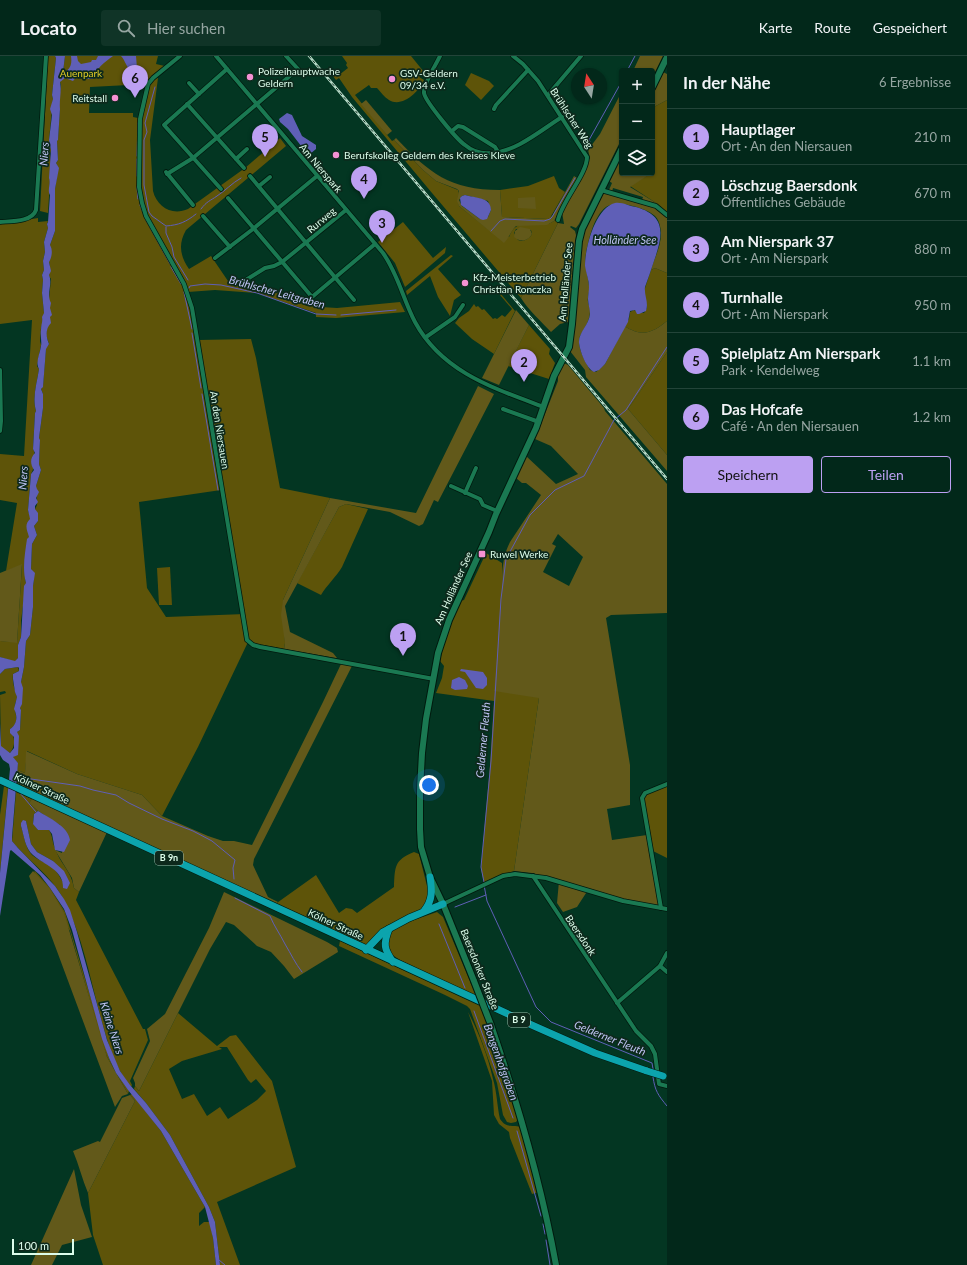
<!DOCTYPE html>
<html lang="de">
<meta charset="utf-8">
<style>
:root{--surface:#02281a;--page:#103427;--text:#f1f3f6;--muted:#96a6a2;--line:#234439;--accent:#bca0f2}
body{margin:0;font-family:Lato,sans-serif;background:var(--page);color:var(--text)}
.controls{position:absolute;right:12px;top:12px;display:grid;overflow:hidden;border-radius:4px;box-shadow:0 1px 3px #0004}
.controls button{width:36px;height:36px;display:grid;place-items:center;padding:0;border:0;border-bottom:1px solid var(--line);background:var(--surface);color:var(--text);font:20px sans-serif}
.compass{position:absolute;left:571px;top:12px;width:36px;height:36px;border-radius:50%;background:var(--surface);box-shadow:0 1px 3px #0004;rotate:348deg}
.scale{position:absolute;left:12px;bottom:10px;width:62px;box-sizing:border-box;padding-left:4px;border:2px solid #ddfdeb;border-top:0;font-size:11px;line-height:14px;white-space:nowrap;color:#ddfdeb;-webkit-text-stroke:3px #0d291c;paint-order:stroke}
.you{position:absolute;left:429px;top:729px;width:14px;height:14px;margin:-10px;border:3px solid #fff;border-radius:50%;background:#1a73e8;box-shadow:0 0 0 6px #1a73e833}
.badge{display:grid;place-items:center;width:26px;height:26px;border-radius:50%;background:var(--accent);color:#111;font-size:13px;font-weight:700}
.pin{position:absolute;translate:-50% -33px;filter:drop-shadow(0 1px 2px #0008)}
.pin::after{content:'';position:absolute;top:21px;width:14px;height:12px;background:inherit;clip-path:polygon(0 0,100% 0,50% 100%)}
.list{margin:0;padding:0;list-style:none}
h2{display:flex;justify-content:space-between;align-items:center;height:52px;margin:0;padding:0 16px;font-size:17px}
h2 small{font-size:13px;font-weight:400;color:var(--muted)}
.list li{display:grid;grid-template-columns:26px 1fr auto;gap:12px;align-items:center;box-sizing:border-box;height:56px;padding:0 16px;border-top:1px solid var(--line)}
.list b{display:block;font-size:15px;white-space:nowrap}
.list p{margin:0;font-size:13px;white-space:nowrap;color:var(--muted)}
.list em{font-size:13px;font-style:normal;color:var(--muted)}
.actions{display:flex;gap:8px;padding:12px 16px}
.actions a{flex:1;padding:9px 0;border:1px solid var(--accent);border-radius:4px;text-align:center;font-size:14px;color:var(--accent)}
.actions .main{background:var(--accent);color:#111}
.icon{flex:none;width:22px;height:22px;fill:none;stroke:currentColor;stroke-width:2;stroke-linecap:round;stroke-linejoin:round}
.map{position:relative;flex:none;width:667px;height:1209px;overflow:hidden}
header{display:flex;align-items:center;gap:24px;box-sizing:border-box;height:56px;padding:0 20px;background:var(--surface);border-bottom:1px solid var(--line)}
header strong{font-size:19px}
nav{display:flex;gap:22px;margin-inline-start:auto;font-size:14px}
.search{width:280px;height:36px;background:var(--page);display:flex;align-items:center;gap:10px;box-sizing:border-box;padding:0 14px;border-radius:4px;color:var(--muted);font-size:15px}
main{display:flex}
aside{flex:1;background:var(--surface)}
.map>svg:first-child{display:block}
</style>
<header>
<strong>Locato</strong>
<div class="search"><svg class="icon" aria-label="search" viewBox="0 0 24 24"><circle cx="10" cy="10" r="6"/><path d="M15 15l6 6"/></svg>Hier suchen</div>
<nav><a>Karte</a><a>Route</a><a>Gespeichert</a></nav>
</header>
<main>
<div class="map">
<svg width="667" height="1209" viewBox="0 0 667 1209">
<rect width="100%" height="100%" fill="#033622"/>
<!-- green -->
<g fill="#5e5409" fill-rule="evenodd">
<polygon points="48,0 55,0 56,2 52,39 53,43 49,84 51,94 50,98 51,108 48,157 40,155"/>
<path d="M65 0H158L156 8 169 11 156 22H158L150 84 153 135C157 151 172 160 188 153L245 112 280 82 286 90 186 174C178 188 180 200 189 213L211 200 228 225 272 234 303 247 321 251 337 252 400 246 405 256 336 262 316 261V257L257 237 215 234 188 236 198 284 251 283 256 302 280 432 330 442 283 544 285 587 284 593 248 586 198 691 162 760 142 739 77 718 27 695 25 717 17 714 18 707 13 702 17 676 20 674 21 654 20 652 21 626 24 611 26 585 30 579 33 551V530L34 522 31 513 32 488 37 479 34 470 38 465 35 453 37 449 36 430 41 414 39 408 40 385 39 382 43 352V338L41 333 43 330 46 292 49 288 46 279 50 252 49 243 51 223 49 220 50 210 49 206 50 189 55 175V133L58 112 56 107 58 104 57 85 58 83 60 53 58 51 61 29 60 26 63 16ZM148 28 140 63V132L137 99 138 62 133 61V57H89L90 31ZM221 434 245 558 166 561 147 532 139 446Z"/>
<path d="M342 0H411L424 16 419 21 424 24C419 36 402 52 389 44 384 41 381 36 377 32H371L369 29 355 39 392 85 394 84 423 114 436 125 458 134C460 138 458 144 459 150L489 174 509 181C518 156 538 178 555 164L558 167 521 242 432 137 352 41 339 22 336 24 328 14 329 13 334 18 337 17 339 19 348 12 346 9 347 7ZM516 173 531 174 532 178C529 183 524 186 518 184L514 177Z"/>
<polygon points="471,17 489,25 494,30 481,44 465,29"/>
<polygon points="667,44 667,156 656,147 630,130 652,117 652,52"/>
<polygon points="554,120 559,132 565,136 550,162 548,163 502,161 500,134 528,130"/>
<path d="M38 162V166L48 165 47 168 48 172 44 186 45 196 43 205 44 214 42 219 43 224 42 237 44 257 43 266 41 272 40 285 41 289 37 310 39 313C37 327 32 342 36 355L35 357 33 392C36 399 35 411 31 418L28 454 30 461V481L25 522 26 527 21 565V581L18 589V602L15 606 0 601V585L17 586 22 509 6 515 17 447 0 444V398L24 400 32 264 0 268V168Z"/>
<polygon points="403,166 433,202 446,191 445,197 405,231 395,207 378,186"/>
<polygon points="451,199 453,200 438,213 461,239 454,244 450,260 438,241 430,220 407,239 406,235"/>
<path d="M655 212 667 217V265C657 273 647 280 634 275 630 273 628 273 625 270L629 263 630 256 634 254 637 256 644 257 647 252 644 235 651 214Z"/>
<polygon points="501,238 515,255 494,298 472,283 455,267 459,262 469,255 474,248 476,251 478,250 482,254 484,253 493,263 495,262 497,263 502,259 505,261 512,253 500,239"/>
<polygon points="529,269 550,293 549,298 555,307 549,323 508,310"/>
<polygon points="667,296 667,399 628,353"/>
<path d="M346 448 368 453 342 511C336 521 327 529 321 539L297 527 339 451Z"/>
<polygon points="486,497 502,507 503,530 539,642 514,815 484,827 481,813 490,709 494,645 436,637 442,622 444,610 440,605 445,582 460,545 464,544"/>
<polygon points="170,511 172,549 159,549 157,512"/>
<path d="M18 611 19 615 13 618C12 627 15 633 17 641 17 643 16 645 15 648 14 657 21 667 10 673 15 682 16 689 10 697L1 691 0 639 6 637 5 635 0 636V618L5 613Z"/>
<polygon points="667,729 667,802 653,795 643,743 646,739"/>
<polygon points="4,730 8,732 0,817 0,759"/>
<path d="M16 736 32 743 29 747 38 755 34 758 33 767 38 774H49C53 780 52 786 55 792 60 808 71 814 74 832L79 836 76 844 143 973H145L148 984 130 1025 132 1029 131 1031C114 1011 107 984 100 959 90 921 82 879 64 844 52 820 28 805 12 785ZM26 765 31 788 37 796 53 805 67 832C62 826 60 819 53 812 47 807 38 804 32 799 25 792 24 779 21 770Z"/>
<path d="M414 796 419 798 429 838 424 852 368 888H363L274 849 316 819 339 857 346 852 352 853 357 857 394 831C395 811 394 804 414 796Z"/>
<polygon points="35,815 50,832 65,856 109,1002 116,1017 129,1035 128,1038 107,1001 101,984 70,875 34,816"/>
<polygon points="437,856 443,861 477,942 400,904 391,898 387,893 388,880 392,874 414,864"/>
<path d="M340 885 480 950C495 987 507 1024 518 1063L516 1066 511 1067 507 1066 503 1059 497 1027 470 953 467 950 445 939 339 890Z"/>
<path d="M468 956C479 977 488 1000 493 1023 497 1036 497 1050 500 1063 507 1073 511 1068 521 1071L539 1136 532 1138 510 1082 509 1076 499 1068 494 1059 492 1025Z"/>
<path d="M178 957 217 990 230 980 236 979 272 1025 296 1111 217 1146 240 1209H220L215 1166 209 1151 170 1079 146 1047 134 1033 135 1030 139 1035ZM219 991H227L248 1024 251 1027 256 1023 266 1035 257 1044 228 1063 220 1051 207 1060 194 1038 182 1043 169 1013 182 1005 222 993Z"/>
<polygon points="132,1038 161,1075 205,1151 199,1157 199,1170 204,1166 210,1166 213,1182 216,1209 103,1209 93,1179 88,1137 135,1045 130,1039"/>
</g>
<!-- forest -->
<g fill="#62591a" fill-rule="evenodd">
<polygon points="640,0 663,0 652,22 652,15 633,15"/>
<polygon points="663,16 667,18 667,44 652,52 652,39"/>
<path d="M622 35V82L579 168 576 172 571 170 570 171 575 175 576 179 568 266 560 268 551 276C541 265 529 255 521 242L558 167 564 168 562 156 590 102 588 94 600 78Z"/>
<polygon points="366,44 392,75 387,79 361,48"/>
<path d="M396 82C429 117 450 134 500 134L502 161 548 163 552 160 574 120 577 122 554 165 547 169 516 170C511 175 509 182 504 187L459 150 457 145 459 135 457 133 436 125 423 114 394 84ZM465 139 488 145 491 154 488 161 480 163 462 150 459 144 462 140Z"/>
<polygon points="622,99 622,117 652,117 630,131 656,147 662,152 655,148 642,144 643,141 613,132 612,136 609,134 612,127 609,125"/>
<path d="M605 137 654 151 667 161V217L655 212 651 214C655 200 664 185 660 170 659 166 658 163 655 160 647 152 616 143 606 151 594 160 589 182 586 197 584 209 588 219 589 230 590 235 588 238 588 242 587 247 590 250 590 254 590 265 585 271 580 280 576 290 585 305 590 314L596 316 605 308 625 270C628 273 630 273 634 275 647 280 657 273 667 265V296L628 353 667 399V415L586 321 585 314 570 295C581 258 574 219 583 181 587 166 595 152 602 138Z"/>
<polygon points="535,141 536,153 518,152 518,142"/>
<path d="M520 171 530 173 532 178C528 185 521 187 514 181L515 175Z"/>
<polygon points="516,254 529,269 499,329 482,322"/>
<path d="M562 306 568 309 604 352 605 355 667 428V557L611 559 606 562 630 709V749L607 753 612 784 647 779 661 851 605 839 588 834 577 851 563 856 557 847 559 825 532 817 514 815 539 642 494 635C497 605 499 574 502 543 503 521 500 506 510 486L541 439 526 427H522L516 422 526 400 556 428 578 418 551 390 535 383 558 325V314ZM558 478 583 501 569 530 543 516 556 490 552 488Z"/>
<polygon points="478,330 494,338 439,444 438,446 434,444 423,468 419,470 390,456 346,448 339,451 285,550 290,576 333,597 337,602 336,602 284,593 285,587 281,559 283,544 330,442 416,457"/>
<polygon points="22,508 17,587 0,585 0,517"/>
<polygon points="341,608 352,610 254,803 253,809 268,841 278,846 274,849 102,769 17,727 17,714 25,717 26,695 77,718 142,739 162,760 208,780 223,785 234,785 252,789 323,646"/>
<polygon points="32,743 36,743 107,776 79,836 74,832 72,822 55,794 62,797 60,769 38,755 29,747"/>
<polygon points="33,815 50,833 64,857 107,1001 128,1038 122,1040 115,1051 29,820"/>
<polygon points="224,836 327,886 337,892 338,896 294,923 284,910 271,896 257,890 234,869 226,866 210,893 139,1035 135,1030 135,1027 133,1022 150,985 147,973 165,958 209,872"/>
<path d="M130 1039 135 1045 88 1137C82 1123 79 1109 73 1095L98 1085 100 1086 122 1042Z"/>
<polygon points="74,1113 81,1149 92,1181 62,1189 52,1209 31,1209"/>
</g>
<!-- water -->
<g fill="#5f5fb7">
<path d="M55 0H65L63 16 64 17C71 12 72 8 71 0H77L78 5 81 8 91 6 92 4H96L98 0H113C105 6 95 13 93 23H88L83 19H78L73 25 65 22 60 26C62 34 59 45 60 53L58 84 57 85 58 104 56 107 59 112 55 133V175L50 189C53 194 52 201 49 206L51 215 49 219C53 228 46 238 51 247L50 252 52 259 50 261 51 267C45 273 46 281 49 288L46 293 43 331 41 333 43 338V352L39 382 40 384 39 408 41 414 36 430 37 433 39 436 36 442 38 446 35 450V453L38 457V465L34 470 37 479 32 488 31 513 35 517 33 530V551L30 579 26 585 24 611 21 626 23 632 22 648 20 652 21 654 20 674 17 676 19 680 18 699 13 701 18 707 12 781V785L18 792 55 830 64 843 70 854 77 876 107 984 120 1015 130 1029 146 1047 170 1079 209 1151 215 1166 220 1209H216L213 1182 205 1151 161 1075 128 1034 116 1017 109 1002 102 983 72 874 64 853 50 832 40 819 11 794 10 795 0 860V817L10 713 9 708 3 704 0 699V667L1 690 10 697 14 692V681L10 677V673C17 669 18 660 14 653L17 641 15 636 13 623V618L19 615V612L18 611 5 613 0 618V601L15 605 18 602V589L21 581 24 530 26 527C22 513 25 497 27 483L29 481C27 474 24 469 30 463L28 454 31 418 34 414C30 408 30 402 35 397L33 393 35 357 36 355C32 341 37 327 39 313 35 306 40 298 41 290 42 285 40 279 41 274 41 268 43 266 42 261L44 257 42 237 43 224 42 219 44 214 43 205 45 196 44 186 48 172 47 168 48 166 50 139C47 135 51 127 49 122L51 94 49 84 52 59 50 53 53 43 52 39 56 2Z"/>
<path d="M121 0H136L137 12 136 16C127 16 126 5 121 0Z"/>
<polygon points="287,57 292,59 302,80 316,89 316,93 310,98 305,95 288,73 280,66 279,63"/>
<path d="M465 139C475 142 491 141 491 154L487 163 483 164 480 163 461 149 460 142 462 140Z"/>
<path d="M615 147C623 146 628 150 636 151 667 160 663 179 654 205 651 214 648 223 645 231 644 240 649 246 646 255L639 258H637L635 254 630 255 628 266 605 308 599 314 594 316C586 312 580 295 579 287 578 277 589 269 590 258 590 253 588 248 588 243 588 239 589 235 589 231 589 224 586 217 585 210 585 192 595 152 615 147Z"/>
<polygon points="461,613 483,616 487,622 487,629 483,633 476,632 465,616 460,615"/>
<polygon points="459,621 465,624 468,630 467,633 455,634 451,632 452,624"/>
<path d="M38 755C49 762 68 770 70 784L64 796 55 794 52 778 49 774H38L33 768 34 758Z"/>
<path d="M23 764 26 765 31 788 37 796 53 805 64 815 70 827 67 833 63 832C64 814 44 809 33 799 25 792 24 780 21 770V767Z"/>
</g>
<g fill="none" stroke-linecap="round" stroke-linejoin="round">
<!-- stream -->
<g stroke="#5f5fb7" stroke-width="1">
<polyline points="627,15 635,0"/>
<path d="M155 31 145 67 147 76 144 84V129L149 156 152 160 166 170C179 169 186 166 196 158"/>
<polyline points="590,85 589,84 622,25"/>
<polyline points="137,100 138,67"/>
<polyline points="137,120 137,103"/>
<polyline points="137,131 138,143"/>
<polyline points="140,149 144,159"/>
<path d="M201 153C207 145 210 145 217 140 225 135 232 127 241 122"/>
<polyline points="146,164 170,208"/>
<polyline points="166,171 166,177 172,191 174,201 188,224"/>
<polyline points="491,175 500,165 505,163 544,165 550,163 552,161 575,122"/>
<polyline points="171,211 181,228"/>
<polyline points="189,232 190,230 205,228 221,229 257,237 316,258 336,259"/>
<polyline points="184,236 192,273"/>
<polyline points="341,259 396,254"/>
<polyline points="192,277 201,332"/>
<polyline points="202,338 218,434"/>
<polyline points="17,721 80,730 93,734 116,739 129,747 162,763 193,775 212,785 235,804 233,812 234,823"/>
<polyline points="20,737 36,756"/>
<polyline points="484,826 481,811 491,705 501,543 506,503 530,459 555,434 584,420 614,364 626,354 667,291"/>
<polyline points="484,829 487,845 536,951 551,966 652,1007 653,1013"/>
<path d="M235 842 270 860C274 870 280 878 285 888 291 898 295 907 302 916"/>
<polyline points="455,851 486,839"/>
<polyline points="439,868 465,932"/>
<polyline points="474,955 513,1062"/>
<path d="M653 1021C655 1035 658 1039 667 1050"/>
<polyline points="517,1075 541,1160"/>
<polyline points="543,1168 545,1178"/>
<polyline points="546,1184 550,1209"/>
<polyline points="219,1204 225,1209"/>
</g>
<!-- street casing -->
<g stroke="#011a0e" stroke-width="5.5">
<g id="street">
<polyline points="180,0 153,22 148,28 140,63 139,131 142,147 146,160 184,228 192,252 247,584 253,589 260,591 434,623"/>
<path d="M216 0 383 197C398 218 403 243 415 266 442 316 493 332 544 351"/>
<path d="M440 0C436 9 423 28 424 37 425 45 457 84 465 89 472 95 482 98 491 97 516 96 541 74 562 61"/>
<path d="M513 0 523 8 538 25 587 101C587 118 562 145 558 164"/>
<polyline points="189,27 199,38"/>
<polyline points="548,39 581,0"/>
<polyline points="187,48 244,112"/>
<polyline points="494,53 496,49 528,14"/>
<polyline points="452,75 458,70 463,71 495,91 498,96"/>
<polyline points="236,103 247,93"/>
<polyline points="166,116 193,149"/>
<polyline points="167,118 193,102 298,13 286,0"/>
<polyline points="250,120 354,244"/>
<polyline points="259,130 270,121"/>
<polyline points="221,133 164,69 227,13"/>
<polyline points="601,134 656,150 667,159"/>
<polyline points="228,142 312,241 375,188"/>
<polyline points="203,160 230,191"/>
<path d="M0 166C11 165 32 166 36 154L46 0"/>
<polyline points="215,202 253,173 317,120"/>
<polyline points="241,227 265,212 274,210 282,206 346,154"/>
<polyline points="426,281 455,261 463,249"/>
<polyline points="0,314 1,365 0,375"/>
<polyline points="503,353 539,366"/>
<polyline points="451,430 480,443 483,449 497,455"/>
<polyline points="465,437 476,412"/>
<polyline points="533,820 636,975 651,990 655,998 659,1028 667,1030"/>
<polyline points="443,848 503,820 515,818 546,822 623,845 667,853"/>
<polyline points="661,852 642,742 645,737 667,728"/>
<polyline points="660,910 667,916"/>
<polyline points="617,947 660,910 667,897"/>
</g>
</g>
<!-- secondary casing -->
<g stroke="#011a0e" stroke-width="8">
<g id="secondary">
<polyline points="652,32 667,1"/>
<polyline points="474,925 443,848 430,821 421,791 420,773 420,734 422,697 426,663 438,597 449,564 489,476 496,458 536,372 554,320 569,291 572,268 579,185 582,173 622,92"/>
<path d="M491 969C518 1048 541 1127 556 1209"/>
</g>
</g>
<!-- primary casing -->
<g stroke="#011a0e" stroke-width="8">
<g id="primary">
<polyline points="0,724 534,970 595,997 647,1015"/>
<path d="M424 855C433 844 432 834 430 821"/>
<path d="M389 873C383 888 384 893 393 906"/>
<polyline points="366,894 383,876 409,862 443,848"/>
</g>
</g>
<!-- street -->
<use href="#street" stroke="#1a7952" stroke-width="4"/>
<!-- secondary -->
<use href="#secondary" stroke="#1a7952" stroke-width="6"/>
<!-- primary -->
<use href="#primary" stroke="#0ca4ad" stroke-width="7"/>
<!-- rail casing -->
<g stroke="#b6dac7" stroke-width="2.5">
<polyline id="rail" points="309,0 667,423"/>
</g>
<!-- rail -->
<use href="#rail" stroke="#0d291c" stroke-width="1" stroke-dasharray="3" stroke-linecap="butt"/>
<!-- secondary-bridge casing -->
<g stroke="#011a0e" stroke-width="8" stroke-linecap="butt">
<polyline id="secondary-bridge" points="474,925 491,969"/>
</g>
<!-- primary-bridge casing -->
<g stroke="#011a0e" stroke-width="8" stroke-linecap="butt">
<polyline id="primary-bridge" points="647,1015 663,1020"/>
</g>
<!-- secondary-bridge -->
<use href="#secondary-bridge" stroke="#1a7952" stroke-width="6"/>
<!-- primary-bridge -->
<use href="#primary-bridge" stroke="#0ca4ad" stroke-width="7"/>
</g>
<!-- markers -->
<g fill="#f491d3" stroke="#0d291c" stroke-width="1.5">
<circle cx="250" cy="21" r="4"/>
<circle cx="392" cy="23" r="4"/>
<circle cx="115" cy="42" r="4"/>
<circle cx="336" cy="99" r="4"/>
<circle cx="465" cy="227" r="4"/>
<rect x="478" y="494" width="8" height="8" rx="2"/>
</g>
<g text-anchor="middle" stroke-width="3.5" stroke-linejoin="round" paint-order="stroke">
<!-- shield labels -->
<g fill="#0d291c" stroke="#9fbdad" stroke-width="1">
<rect x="155" y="795" width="28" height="14" rx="3"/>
<rect x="508" y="957" width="22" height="14" rx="3"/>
</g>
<g font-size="9" font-weight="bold" fill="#ddfdeb">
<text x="169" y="805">B 9n</text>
<text x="519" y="967">B 9</text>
</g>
<!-- poi labels -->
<g font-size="10" fill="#ddfdeb" stroke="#0d291c" text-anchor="start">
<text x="258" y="19">Polizeihauptwache<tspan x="258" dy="12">Geldern</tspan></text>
<text x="400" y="21">GSV-Geldern<tspan x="400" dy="12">09/34 e.V.</tspan></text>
<text x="107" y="46" text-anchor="end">Reitstall</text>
<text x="344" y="103">Berufskolleg Geldern des Kreises Kleve</text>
<text x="473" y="225">Kfz-Meisterbetrieb<tspan x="473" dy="12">Christian Ronczka</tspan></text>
<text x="490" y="502">Ruwel Werke</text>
</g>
<!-- park labels -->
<g font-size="10" fill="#e2cb27" stroke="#0d291c">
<text x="81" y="21">Auenpark</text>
</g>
<!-- street labels -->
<g font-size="10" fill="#ddfdeb" stroke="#0d291c">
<text transform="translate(572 62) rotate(57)" y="4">Brühlscher Weg</text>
<text transform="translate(321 112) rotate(50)" y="4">Am Nierspark</text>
<text transform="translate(321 164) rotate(-40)" y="4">Rurweg</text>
<text transform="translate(565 226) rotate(-85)" y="4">Am Holländer See</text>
<text transform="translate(220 374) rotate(81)" y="4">An den Niersauen</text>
<text transform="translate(453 532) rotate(-66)" y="4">Am Holländer See</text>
<text transform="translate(42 732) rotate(25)" y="4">Kölner Straße</text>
<text transform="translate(336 868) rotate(25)" y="4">Kölner Straße</text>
<text transform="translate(581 879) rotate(56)" y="4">Baersdonk</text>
<text transform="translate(480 913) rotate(68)" y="4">Baersdonker Straße</text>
</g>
<!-- water labels -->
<g font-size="11" font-style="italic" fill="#bfc3f3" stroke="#0d291c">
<text transform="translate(44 98) rotate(-86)" y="4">Niers</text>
<text x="625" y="188">Holländer See</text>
<text transform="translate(277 236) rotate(15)" y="4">Brühlscher Leitgraben</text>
<text transform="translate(23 422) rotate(-86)" y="4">Niers</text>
<text transform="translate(483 684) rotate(-85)" y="4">Gelderner Fleuth</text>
<text transform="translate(112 972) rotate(72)" y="4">Kleine Niers</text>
<text transform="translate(610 982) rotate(22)" y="4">Gelderner Fleuth</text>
<text transform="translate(501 1006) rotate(70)" y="4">Bongenhofgraben</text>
</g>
</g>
</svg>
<div class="controls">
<button>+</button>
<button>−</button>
<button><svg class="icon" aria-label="layers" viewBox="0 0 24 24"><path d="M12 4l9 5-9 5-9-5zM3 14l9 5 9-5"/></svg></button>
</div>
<svg class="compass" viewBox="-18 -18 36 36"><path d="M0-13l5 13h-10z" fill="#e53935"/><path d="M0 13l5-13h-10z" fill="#96a6a2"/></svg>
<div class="scale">100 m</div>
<div class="you"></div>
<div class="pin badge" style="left:403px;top:600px">1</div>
<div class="pin badge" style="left:524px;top:326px">2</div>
<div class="pin badge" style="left:382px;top:187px">3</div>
<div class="pin badge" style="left:364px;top:143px">4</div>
<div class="pin badge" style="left:265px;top:101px">5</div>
<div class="pin badge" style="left:135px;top:42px">6</div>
</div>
<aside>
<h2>In der Nähe<small>6 Ergebnisse</small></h2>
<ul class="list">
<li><span class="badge">1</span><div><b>Hauptlager</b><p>Ort · An den Niersauen</p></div><em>210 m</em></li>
<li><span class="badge">2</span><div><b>Löschzug Baersdonk</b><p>Öffentliches Gebäude</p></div><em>670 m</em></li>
<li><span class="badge">3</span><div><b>Am Nierspark 37</b><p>Ort · Am Nierspark</p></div><em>880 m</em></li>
<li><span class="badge">4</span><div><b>Turnhalle</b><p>Ort · Am Nierspark</p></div><em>950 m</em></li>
<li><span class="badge">5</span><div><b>Spielplatz Am Nierspark</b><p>Park · Kendelweg</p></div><em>1.1 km</em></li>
<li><span class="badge">6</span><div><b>Das Hofcafe</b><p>Café · An den Niersauen</p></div><em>1.2 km</em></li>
</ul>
<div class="actions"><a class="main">Speichern</a><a>Teilen</a></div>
</aside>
</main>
